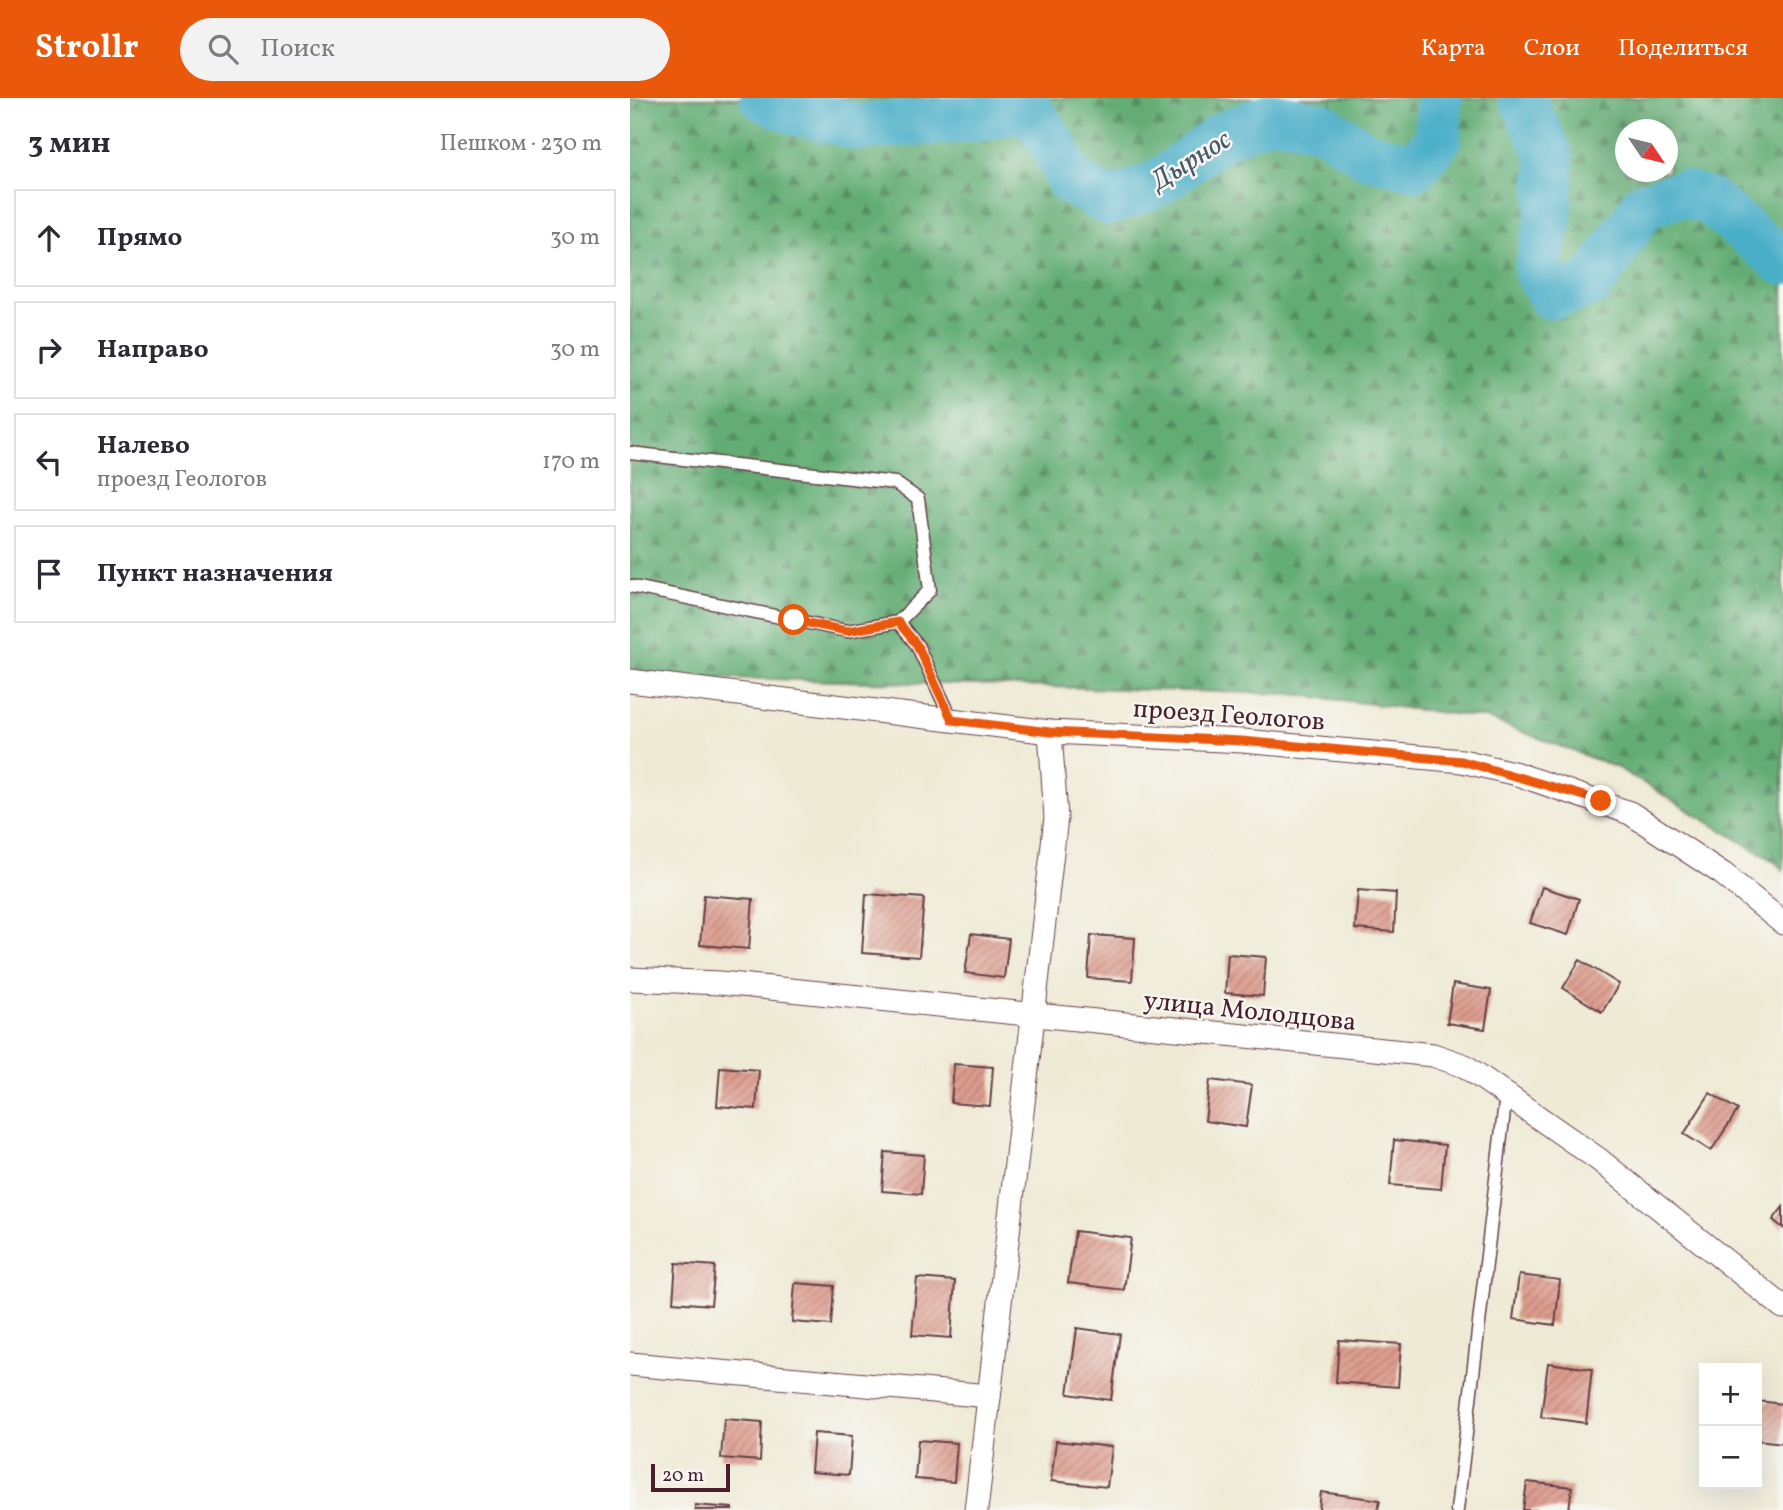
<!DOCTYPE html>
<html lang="ru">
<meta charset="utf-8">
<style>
:root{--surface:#fff;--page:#f2f2f3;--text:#2b2b33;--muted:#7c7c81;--line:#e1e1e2;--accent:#ea580c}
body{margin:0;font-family:Vollkorn,serif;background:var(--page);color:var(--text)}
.controls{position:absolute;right:21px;bottom:21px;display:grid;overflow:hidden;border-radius:0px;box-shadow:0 7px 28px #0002}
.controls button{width:63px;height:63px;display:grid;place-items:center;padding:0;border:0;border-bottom:2px solid var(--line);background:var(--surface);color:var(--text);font:35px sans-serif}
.compass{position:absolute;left:985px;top:21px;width:63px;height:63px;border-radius:50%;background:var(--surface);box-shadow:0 7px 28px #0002;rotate:125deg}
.scale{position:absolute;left:21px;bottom:18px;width:79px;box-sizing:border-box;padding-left:7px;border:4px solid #4a1f2b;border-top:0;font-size:19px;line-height:24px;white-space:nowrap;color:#4a1f2b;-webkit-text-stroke:5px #f6f6f2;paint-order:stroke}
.stop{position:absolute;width:21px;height:21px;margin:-16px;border:5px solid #ea580c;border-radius:50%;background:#fff}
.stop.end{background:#ea580c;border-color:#fff;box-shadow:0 2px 7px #0008}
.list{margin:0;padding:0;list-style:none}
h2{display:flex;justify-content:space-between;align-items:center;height:91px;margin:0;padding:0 28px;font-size:30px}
h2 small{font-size:23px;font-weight:400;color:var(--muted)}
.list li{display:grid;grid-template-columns:46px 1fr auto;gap:21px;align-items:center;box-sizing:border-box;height:98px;margin:0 14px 14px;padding:0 14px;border:2px solid var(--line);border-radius:0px}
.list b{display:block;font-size:26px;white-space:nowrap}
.list p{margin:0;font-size:23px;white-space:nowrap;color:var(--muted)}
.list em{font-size:23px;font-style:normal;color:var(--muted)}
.icon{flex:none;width:38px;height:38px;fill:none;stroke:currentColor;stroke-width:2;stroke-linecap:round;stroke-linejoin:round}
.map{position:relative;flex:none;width:1153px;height:1412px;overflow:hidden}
header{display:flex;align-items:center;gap:42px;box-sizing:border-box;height:98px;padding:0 35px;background:var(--accent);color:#fff}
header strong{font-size:33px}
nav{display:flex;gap:38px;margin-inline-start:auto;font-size:24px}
.search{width:490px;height:63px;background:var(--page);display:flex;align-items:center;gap:18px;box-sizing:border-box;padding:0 24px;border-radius:38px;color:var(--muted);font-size:26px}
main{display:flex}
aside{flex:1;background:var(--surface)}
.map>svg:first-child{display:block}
</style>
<header>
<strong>Strollr</strong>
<div class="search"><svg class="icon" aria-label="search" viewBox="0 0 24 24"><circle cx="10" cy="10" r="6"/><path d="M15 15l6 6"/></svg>Поиск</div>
<nav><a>Карта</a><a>Слои</a><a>Поделиться</a></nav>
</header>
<main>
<aside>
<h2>3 мин<small>Пешком · 230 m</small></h2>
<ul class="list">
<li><svg class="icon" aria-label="ahead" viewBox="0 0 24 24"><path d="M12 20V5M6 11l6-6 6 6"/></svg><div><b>Прямо</b></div><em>30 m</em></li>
<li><svg class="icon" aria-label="right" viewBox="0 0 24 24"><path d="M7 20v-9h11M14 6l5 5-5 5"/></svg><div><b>Направо</b></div><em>30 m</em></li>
<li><svg class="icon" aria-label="left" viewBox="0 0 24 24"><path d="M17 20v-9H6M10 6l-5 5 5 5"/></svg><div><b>Налево</b><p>проезд Геологов</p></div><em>170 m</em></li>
<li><svg class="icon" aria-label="arrive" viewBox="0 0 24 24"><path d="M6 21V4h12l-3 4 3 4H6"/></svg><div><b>Пункт назначения</b></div></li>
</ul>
</aside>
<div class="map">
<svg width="1153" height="1412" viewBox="0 0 1153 1412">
<defs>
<pattern id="forest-firs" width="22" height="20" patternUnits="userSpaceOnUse" patternTransform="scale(1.75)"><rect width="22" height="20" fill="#63ad75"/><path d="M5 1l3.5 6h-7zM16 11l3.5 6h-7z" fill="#548c60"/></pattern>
<pattern id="building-hatch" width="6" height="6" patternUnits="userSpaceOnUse" patternTransform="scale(1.75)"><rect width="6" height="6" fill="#dd9c8d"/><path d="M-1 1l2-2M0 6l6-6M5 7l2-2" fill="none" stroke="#b57f73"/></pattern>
</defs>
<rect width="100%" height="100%" fill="#f6f6f2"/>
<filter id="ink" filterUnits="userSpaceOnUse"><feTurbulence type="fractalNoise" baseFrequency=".0143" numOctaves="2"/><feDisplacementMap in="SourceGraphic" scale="14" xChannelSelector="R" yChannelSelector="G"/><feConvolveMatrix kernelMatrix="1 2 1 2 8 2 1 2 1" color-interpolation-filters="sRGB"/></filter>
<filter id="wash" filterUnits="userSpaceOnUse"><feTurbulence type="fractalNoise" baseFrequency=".00686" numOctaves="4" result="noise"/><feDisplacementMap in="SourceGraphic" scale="28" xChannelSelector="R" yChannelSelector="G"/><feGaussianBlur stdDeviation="1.57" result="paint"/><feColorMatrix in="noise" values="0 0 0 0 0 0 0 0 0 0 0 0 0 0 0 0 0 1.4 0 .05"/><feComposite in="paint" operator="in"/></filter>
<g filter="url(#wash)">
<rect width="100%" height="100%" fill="#efead5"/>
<!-- forest -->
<path fill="url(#forest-firs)" stroke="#566650" stroke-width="2" fill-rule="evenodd" d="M0 0H1153V772L1145 764 988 670 855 620 661 596 0 577ZM996 32H1038V74H996Z"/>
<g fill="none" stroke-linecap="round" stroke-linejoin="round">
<!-- river -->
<g stroke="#49aec8" stroke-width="47">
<polyline points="133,0 163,13 228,29 351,20 397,9 424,47 440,83 479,104 527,86 595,36 642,18 692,28 737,57 785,69 808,42 809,0"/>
<polyline points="892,0 920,58 919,120 907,172 921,198 962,185 1014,107 1054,95 1082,105 1153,164"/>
</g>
</g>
<g id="blocks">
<!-- building -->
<g fill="url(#building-hatch)">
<polygon points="912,789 949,801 938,837 900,825"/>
<polygon points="728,792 766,795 764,834 725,831"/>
<polygon points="236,796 294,800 289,859 232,855"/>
<polygon points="74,797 123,801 119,851 70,847"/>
<polygon points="341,836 379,841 374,880 335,875"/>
<polygon points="461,837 505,840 502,883 458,880"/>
<polygon points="598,856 636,859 633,898 595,895"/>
<polygon points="950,862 989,886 972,914 933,890"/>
<polygon points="823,886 861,892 855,931 817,925"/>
<polygon points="324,966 363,969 360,1008 321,1005"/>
<polygon points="90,969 129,972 126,1011 87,1008"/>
<polygon points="580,982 622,987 616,1029 575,1023"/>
<polygon points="1080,995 1108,1012 1081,1053 1054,1036"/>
<polygon points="764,1042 815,1047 811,1091 760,1087"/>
<polygon points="255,1054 294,1057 291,1096 252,1093"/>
<polygon points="1153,1109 1153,1130 1143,1122"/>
<polygon points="445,1133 501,1140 494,1192 438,1185"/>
<polygon points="46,1165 85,1168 81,1207 43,1204"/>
<polygon points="889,1177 930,1182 925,1227 883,1221"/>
<polygon points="287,1180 325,1183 321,1240 282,1237"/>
<polygon points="165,1185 204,1188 201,1227 162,1224"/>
<polygon points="447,1230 490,1236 481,1302 438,1296"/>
<polygon points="709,1242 771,1246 768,1289 706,1284"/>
<polygon points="918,1265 962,1271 956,1325 911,1319"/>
<polygon points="1127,1303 1153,1306 1153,1345 1127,1342"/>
<polygon points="94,1321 132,1324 130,1363 91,1360"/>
<polygon points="184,1335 222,1338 219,1377 181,1374"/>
<polygon points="288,1342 327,1345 324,1384 285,1381"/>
<polygon points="426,1343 482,1349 477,1389 421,1383"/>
<polygon points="897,1384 942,1389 939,1412 893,1412"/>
<polygon points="691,1394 750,1402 748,1412 689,1412"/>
<polygon points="65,1407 102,1410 102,1412 65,1412"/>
</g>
</g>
</g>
<g filter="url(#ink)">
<use href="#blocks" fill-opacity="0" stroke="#633d44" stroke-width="2"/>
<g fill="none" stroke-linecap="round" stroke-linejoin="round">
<!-- lane casing -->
<g stroke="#633d44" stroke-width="15">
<g id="lane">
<polyline points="0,355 265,385 288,401 300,492 268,524 217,533 0,488"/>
<polyline points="268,524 287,547 322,622"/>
<polyline points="827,1412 876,996"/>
</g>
</g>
<!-- street casing -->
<g stroke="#633d44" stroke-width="25">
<g id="street">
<polyline points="0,583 420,634 613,643 832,663 887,676 1000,715 1093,776 1153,825"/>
<polyline points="0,881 90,885 803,957 835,968 968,1061 1153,1209"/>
<polyline points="0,1266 359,1298"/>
<polyline points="346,1412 426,720 420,634"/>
</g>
</g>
<!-- lane -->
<use href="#lane" stroke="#fff" stroke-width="12"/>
<!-- street -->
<use href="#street" stroke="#fff" stroke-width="23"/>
</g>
</g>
<g fill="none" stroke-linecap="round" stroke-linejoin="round" filter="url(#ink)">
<!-- route -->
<polyline stroke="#ea580c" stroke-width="9" points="164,522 217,533 268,524 287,547 322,622 420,634 612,643 832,663 971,703"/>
</g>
<g text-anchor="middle" stroke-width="5" stroke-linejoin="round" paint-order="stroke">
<!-- street labels -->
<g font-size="26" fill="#4a1f2b" stroke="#f6f6f2">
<text transform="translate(599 616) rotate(4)" y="9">проезд Геологов</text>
<text transform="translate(620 912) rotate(6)" y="9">улица Молодцова</text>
</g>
<!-- water labels -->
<g font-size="28" font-style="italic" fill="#4a586a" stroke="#f6f6f2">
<text transform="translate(560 61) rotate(-32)" y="10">Дырнос</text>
</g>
</g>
</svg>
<div class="controls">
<button>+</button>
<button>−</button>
</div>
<svg class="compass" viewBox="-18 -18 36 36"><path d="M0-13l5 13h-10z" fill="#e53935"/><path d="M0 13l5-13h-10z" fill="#7c7c81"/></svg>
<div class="scale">20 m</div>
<div class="stop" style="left:164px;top:522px"></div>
<div class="stop end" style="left:971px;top:703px"></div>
</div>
</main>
